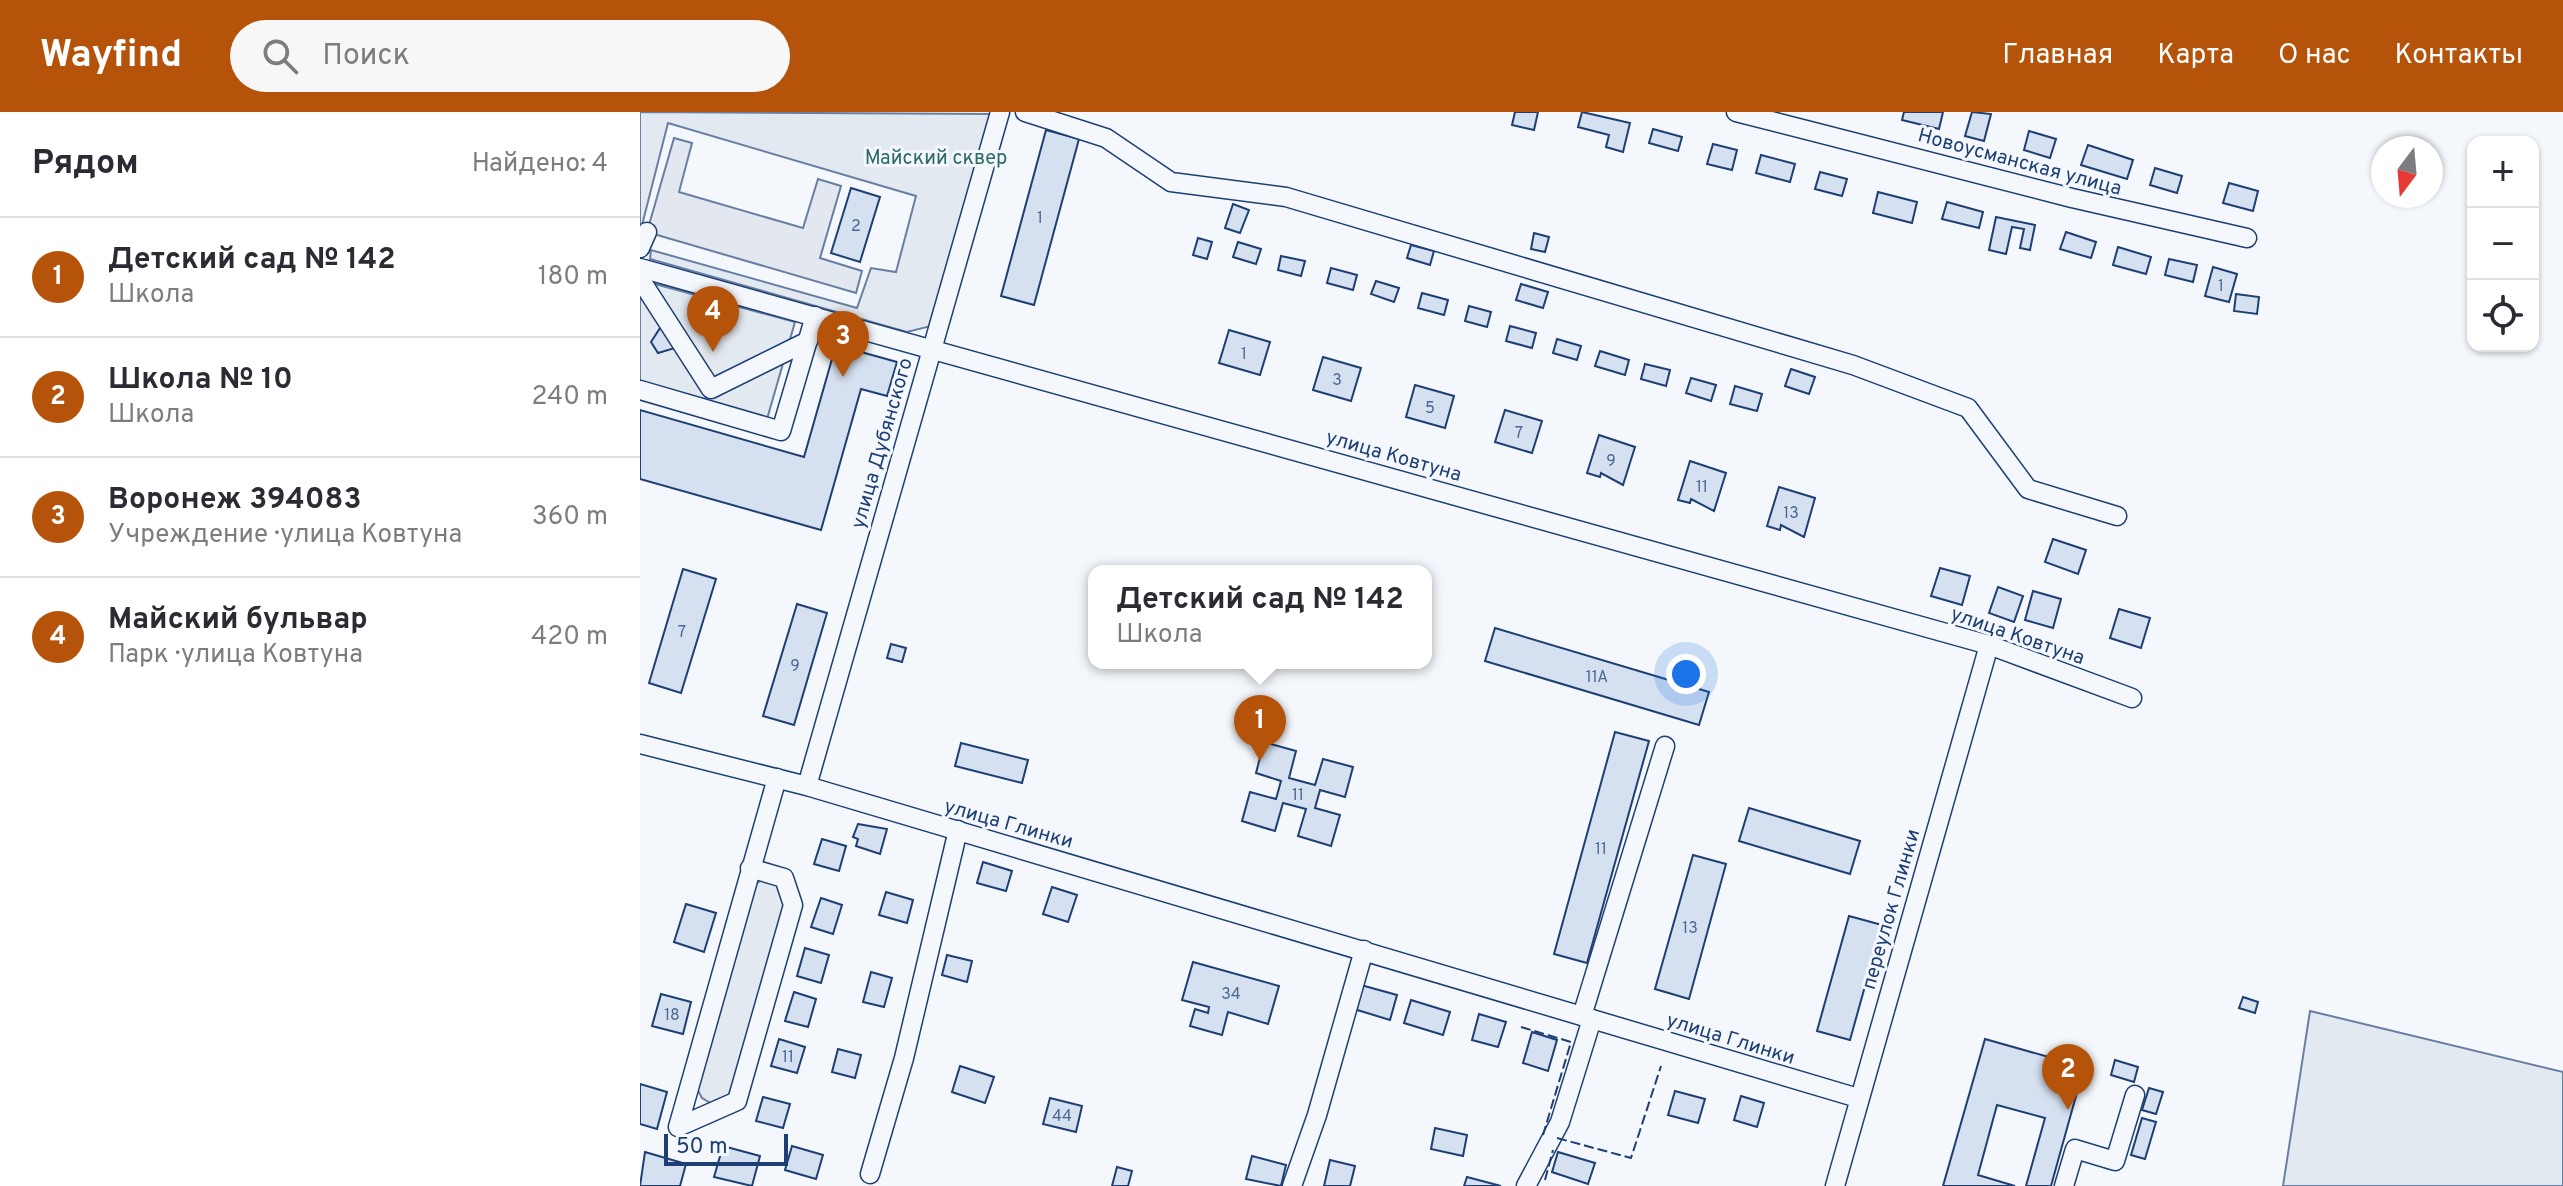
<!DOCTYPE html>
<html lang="ru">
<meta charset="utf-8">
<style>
:root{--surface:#fff;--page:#f7f7f7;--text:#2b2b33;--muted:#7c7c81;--line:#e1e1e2;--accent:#b45309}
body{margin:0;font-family:Overpass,sans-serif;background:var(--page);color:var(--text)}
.controls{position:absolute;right:24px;top:24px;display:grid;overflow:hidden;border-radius:16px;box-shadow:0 2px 6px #0004}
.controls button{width:72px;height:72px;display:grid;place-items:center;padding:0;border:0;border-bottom:2px solid var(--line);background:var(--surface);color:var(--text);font:40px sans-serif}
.compass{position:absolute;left:1731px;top:24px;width:72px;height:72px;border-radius:50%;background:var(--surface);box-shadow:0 2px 6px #0004;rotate:196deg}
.scale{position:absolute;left:24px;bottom:20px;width:124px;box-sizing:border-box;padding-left:8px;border:4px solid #1d3f73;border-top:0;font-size:22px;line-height:28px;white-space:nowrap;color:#1d3f73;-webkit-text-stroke:6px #f4f7fb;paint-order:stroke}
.you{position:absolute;left:1046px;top:562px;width:28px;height:28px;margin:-20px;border:6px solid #fff;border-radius:50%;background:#1a73e8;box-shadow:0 0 0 12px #1a73e833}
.badge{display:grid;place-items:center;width:52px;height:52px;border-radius:50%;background:var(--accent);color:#fff;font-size:26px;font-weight:700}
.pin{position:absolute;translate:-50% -66px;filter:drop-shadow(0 2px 4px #0008)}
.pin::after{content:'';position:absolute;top:42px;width:28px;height:24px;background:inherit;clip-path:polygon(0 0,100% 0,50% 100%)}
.popup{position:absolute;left:448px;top:453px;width:344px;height:104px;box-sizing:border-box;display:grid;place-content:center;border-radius:16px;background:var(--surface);filter:drop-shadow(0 2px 6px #0005);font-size:26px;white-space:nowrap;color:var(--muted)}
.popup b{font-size:30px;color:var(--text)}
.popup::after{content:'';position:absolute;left:50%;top:100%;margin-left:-16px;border:16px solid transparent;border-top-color:var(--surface)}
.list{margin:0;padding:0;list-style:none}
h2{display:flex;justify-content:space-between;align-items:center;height:104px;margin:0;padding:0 32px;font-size:34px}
h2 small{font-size:26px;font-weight:400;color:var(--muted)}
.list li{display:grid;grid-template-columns:52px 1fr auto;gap:24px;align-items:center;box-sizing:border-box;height:120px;padding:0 32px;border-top:2px solid var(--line)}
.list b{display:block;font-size:30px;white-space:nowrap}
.list p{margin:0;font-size:26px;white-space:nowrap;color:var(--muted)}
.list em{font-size:26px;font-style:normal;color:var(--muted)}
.icon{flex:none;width:44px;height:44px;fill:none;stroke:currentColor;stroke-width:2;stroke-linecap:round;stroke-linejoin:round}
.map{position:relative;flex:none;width:1923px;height:1074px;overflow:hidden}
header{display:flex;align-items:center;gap:48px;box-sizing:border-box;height:112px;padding:0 40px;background:var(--accent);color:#fff}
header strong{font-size:38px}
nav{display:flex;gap:44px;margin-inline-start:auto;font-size:28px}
.search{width:560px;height:72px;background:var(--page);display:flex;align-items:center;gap:20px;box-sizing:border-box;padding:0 28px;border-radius:44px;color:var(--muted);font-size:30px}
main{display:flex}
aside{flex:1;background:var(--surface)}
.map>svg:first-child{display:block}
</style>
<header>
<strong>Wayfind</strong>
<div class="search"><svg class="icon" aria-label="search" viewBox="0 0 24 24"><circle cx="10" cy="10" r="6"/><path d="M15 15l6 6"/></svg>Поиск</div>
<nav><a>Главная</a><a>Карта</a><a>О нас</a><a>Контакты</a></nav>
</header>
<main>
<aside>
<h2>Рядом<small>Найдено: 4</small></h2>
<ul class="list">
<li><span class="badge">1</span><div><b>Детский сад № 142</b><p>Школа</p></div><em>180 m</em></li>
<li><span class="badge">2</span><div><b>Школа № 10</b><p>Школа</p></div><em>240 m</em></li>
<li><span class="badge">3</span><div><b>Воронеж 394083</b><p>Учреждение · улица Ковтуна</p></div><em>360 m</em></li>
<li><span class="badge">4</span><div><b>Майский бульвар</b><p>Парк · улица Ковтуна</p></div><em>420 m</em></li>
</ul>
</aside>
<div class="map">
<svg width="1923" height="1074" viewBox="0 0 1923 1074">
<rect width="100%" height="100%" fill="#f4f7fb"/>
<!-- green -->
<g fill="#e3e9f0" stroke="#687fa3" stroke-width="2">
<polygon points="0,0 353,2 291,214 267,220 10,147 11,138 217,196 231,156 256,160 276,84 28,11 0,121"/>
<polygon points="0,168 155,210 127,307 0,269"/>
<polygon points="134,767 147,789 95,980 74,993 62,986 55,973 110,777 121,768"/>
<polygon points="1670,899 1923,960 1923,1074 1643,1074"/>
</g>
<!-- parking -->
<polygon fill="#e3e8f0" stroke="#687fa3" stroke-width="2" points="34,26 52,31 39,80 163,116 178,67 201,74 180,146 222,159 216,181 7,120"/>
<!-- building -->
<g fill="#d5e0f0" stroke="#1d3f73" stroke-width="2">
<polygon points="875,0 898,0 894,18 872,13"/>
<polygon points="942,0 990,11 983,40 966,35 969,23 938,15"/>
<polygon points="1264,0 1303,0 1299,17 1262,8"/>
<polygon points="1332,0 1351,2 1344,29 1325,24"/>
<polygon points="1013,17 1042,25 1038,39 1009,31"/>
<polygon points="406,18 439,27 394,193 361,184"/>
<polygon points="1389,19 1416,27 1410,46 1384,38"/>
<polygon points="1073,32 1097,38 1092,58 1067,52"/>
<polygon points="1448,33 1493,48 1487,67 1441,53"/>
<polygon points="1121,43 1155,52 1150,70 1116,61"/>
<polygon points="1515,56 1542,64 1537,81 1510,73"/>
<polygon points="1180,60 1207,67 1202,84 1175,77"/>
<polygon points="1589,71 1618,79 1613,99 1583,91"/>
<polygon points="211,76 240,85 220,150 191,141"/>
<polygon points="1238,80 1277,90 1272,111 1233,101"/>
<polygon points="1307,90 1343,100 1339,116 1302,107"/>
<polygon points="593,92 609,98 600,121 585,116"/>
<polygon points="1356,105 1395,113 1390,138 1380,136 1384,117 1372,115 1366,142 1349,138"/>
<polygon points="1426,120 1456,130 1451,146 1420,137"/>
<polygon points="894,121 909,125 905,140 891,137"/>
<polygon points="558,126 572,130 567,147 553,143"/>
<polygon points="598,130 621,137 616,152 593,145"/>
<polygon points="771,133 794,139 790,153 767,146"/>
<polygon points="1478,135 1511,145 1506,162 1473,153"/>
<polygon points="641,144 665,149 661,164 638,158"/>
<polygon points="1529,147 1557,153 1553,170 1525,163"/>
<polygon points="1573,155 1597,162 1589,190 1565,184"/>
<polygon points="691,156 717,163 713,178 687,171"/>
<polygon points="736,169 759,176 754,190 731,182"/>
<polygon points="881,172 908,180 903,196 876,188"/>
<polygon points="782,181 808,188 804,203 778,196"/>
<polygon points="1596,182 1619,185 1617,202 1594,199"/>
<polygon points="829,194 851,200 847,215 825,209"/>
<polygon points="22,213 35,236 18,241 11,230"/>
<polygon points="870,214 896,221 892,236 866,229"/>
<polygon points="589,218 630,230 620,263 579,251"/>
<polygon points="917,227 941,234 937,248 913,241"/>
<polygon points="196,233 257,250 247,284 221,277 181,418 0,367 0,298 164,345"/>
<polygon points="960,239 989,248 985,263 955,254"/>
<polygon points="683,245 721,256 711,289 673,278"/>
<polygon points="1005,252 1030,258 1026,274 1001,267"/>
<polygon points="1151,257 1175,265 1169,282 1145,274"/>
<polygon points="1051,266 1076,273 1071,289 1046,281"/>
<polygon points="775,273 814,284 805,316 766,305"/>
<polygon points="1095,274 1122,282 1117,299 1090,292"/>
<polygon points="865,298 902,309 892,341 855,330"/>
<polygon points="959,323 995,335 983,373 961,361 960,365 947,361"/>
<polygon points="1050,349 1086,361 1074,399 1051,387 1050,391 1038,388"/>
<polygon points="1139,375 1175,386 1164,425 1141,413 1140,418 1127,414"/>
<polygon points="1413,427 1446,438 1438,462 1405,450"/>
<polygon points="1300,456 1330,464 1322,493 1291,484"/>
<polygon points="43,457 76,467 41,581 9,571"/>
<polygon points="1358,475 1383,484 1374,510 1349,501"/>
<polygon points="1393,479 1421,487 1413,516 1385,508"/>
<polygon points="157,492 187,501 154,613 123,604"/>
<polygon points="1479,497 1510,506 1501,536 1470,526"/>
<polygon points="855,516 1069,580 1059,613 845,549"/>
<polygon points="251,532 266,536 262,550 247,546"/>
<polygon points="975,620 1009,629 947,851 914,842"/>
<polygon points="624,630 656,639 649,666 675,673 683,647 713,655 705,685 680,678 675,696 700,703 691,734 658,724 666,697 643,691 635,719 602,709 610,680 636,687 641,669 616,661"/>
<polygon points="321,631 388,648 382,671 315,654"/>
<polygon points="1109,696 1220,729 1210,762 1099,729"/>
<polygon points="218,712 247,717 240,742 216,734 218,727 213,725"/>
<polygon points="182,727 206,734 199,759 174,752"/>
<polygon points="1053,743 1086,752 1049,887 1015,877"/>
<polygon points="343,750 372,759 366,779 337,771"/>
<polygon points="412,775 437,783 428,810 403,802"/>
<polygon points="246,780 273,788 267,811 239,803"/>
<polygon points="181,786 202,793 193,822 171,815"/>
<polygon points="46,792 76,801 64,840 34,830"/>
<polygon points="1209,804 1242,813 1210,928 1177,919"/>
<polygon points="165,836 189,843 181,871 157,864"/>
<polygon points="307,843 332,849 327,870 302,863"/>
<polygon points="553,850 639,874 628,912 588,900 582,923 550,914 555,897 568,901 569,895 542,888"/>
<polygon points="231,860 252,866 244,895 223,890"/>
<polygon points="721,873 757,883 750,908 714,897"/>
<polygon points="154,880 176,887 168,915 145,909"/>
<polygon points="21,882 51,890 43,922 12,914"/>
<polygon points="1603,885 1618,890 1615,901 1599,896"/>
<polygon points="771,888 810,900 803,923 764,911"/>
<polygon points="839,902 866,910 858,935 832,928"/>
<polygon points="892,920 917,928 908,959 883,951"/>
<polygon points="139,927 165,935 157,961 131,954"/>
<polygon points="1345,927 1444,955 1411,1074 1386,1074 1405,1006 1357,993 1338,1063 1375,1074 1303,1074"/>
<polygon points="198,937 221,943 215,966 192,960"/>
<polygon points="1475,948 1498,955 1494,970 1471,963"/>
<polygon points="320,954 354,965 345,991 312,980"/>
<polygon points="0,972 27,980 17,1017 0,1012"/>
<polygon points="1509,976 1523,980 1516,1002 1502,998"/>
<polygon points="1035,979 1065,987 1058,1011 1028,1003"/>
<polygon points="1101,984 1124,991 1117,1015 1094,1008"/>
<polygon points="123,985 150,992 143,1016 116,1009"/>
<polygon points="410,986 442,994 436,1020 403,1012"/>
<polygon points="1502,1006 1516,1010 1505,1047 1491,1043"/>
<polygon points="795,1016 827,1023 823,1044 791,1037"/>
<polygon points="83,1034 120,1044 112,1074 74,1065"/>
<polygon points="152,1034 183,1043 176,1067 145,1058"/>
<polygon points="5,1040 46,1052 40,1074 0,1074"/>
<polygon points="918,1040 955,1051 948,1072 912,1060"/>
<polygon points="612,1044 646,1053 641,1074 606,1067"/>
<polygon points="690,1048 715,1054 710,1074 684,1074"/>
<polygon points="477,1055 492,1059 488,1074 472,1074"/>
<polygon points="827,1065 861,1074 824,1074"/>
</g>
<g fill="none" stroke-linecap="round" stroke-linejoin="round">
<!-- minor casing -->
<g stroke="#1d3f73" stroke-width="21">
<g id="minor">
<polyline points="385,0 466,26 531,70 646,85 1213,253 1328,296 1388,377 1477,404"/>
<polyline points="1096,0 1432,86 1607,126"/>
<polyline points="0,136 7,120"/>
<polyline points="0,156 1349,533 1492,586"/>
<polyline points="0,167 71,277 168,229"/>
<polyline points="0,278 141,319 175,204"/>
<polyline points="0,632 167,674 1218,986"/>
<polyline points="167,674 360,0"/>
<polyline points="110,756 144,766 153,793 97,989 38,1015 137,666"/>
<polyline points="942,904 1025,634"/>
<polyline points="230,1062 264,946 318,718"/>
<polyline points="652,1074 677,1003 724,838"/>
<polyline points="886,1074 920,1010 952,907"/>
<polyline points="1195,1074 1349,533"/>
<polyline points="1424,1074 1435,1037 1475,1049 1495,983"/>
</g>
</g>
<!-- minor -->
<use href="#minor" stroke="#f4f7fb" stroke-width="18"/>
<!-- fence -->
<g stroke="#1d3f73" stroke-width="2" stroke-dasharray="10 4" stroke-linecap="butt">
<polyline points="881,915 931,930 903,1023"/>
<polyline points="917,1026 991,1046 1021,954"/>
<polyline points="905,1068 913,1038"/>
</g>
</g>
<g text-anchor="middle" stroke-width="6" stroke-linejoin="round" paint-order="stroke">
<!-- number labels -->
<g font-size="16" fill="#4b6792">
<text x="400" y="111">1</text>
<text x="216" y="119">2</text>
<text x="1581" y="179">1</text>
<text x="604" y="247">1</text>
<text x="697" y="273">3</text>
<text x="790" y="301">5</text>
<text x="879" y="326">7</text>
<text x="971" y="354">9</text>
<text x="1062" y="380">11</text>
<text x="1151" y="406">13</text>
<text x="42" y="525">7</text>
<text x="155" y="559">9</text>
<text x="957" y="570">11А</text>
<text x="658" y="688">11</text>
<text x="961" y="742">11</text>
<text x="1050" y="821">13</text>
<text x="591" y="887">34</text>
<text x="32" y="908">18</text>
<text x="148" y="950">11</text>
<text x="422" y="1009">44</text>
</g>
<!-- park labels -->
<g font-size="20" fill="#2c6c60" stroke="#f4f7fb">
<text x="296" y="52">Майский сквер</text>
</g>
<!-- street labels -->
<g font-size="20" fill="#1d3f73" stroke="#f4f7fb">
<text transform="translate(1380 49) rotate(15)" y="7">Новоусманская улица</text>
<text transform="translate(241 331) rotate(-74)" y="7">улица Дубянского</text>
<text transform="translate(754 343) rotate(16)" y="7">улица Ковтуна</text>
<text transform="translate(1378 523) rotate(19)" y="7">улица Ковтуна</text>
<text transform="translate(369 711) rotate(16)" y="7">улица Глинки</text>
<text transform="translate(1250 797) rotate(-74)" y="7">переулок Глинки</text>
<text transform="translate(1091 926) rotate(17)" y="7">улица Глинки</text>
</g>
</g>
</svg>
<div class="controls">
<button>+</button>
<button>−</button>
<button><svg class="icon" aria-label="locate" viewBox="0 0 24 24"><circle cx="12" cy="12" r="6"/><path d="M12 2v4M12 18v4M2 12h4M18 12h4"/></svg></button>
</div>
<svg class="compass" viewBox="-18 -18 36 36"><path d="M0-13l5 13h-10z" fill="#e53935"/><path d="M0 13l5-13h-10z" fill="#7c7c81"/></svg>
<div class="scale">50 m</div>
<div class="you"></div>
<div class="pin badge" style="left:620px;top:649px">1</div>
<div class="popup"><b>Детский сад № 142</b>Школа</div>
<div class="pin badge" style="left:1428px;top:998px">2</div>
<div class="pin badge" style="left:203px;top:265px">3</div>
<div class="pin badge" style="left:73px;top:240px">4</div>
</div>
</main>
